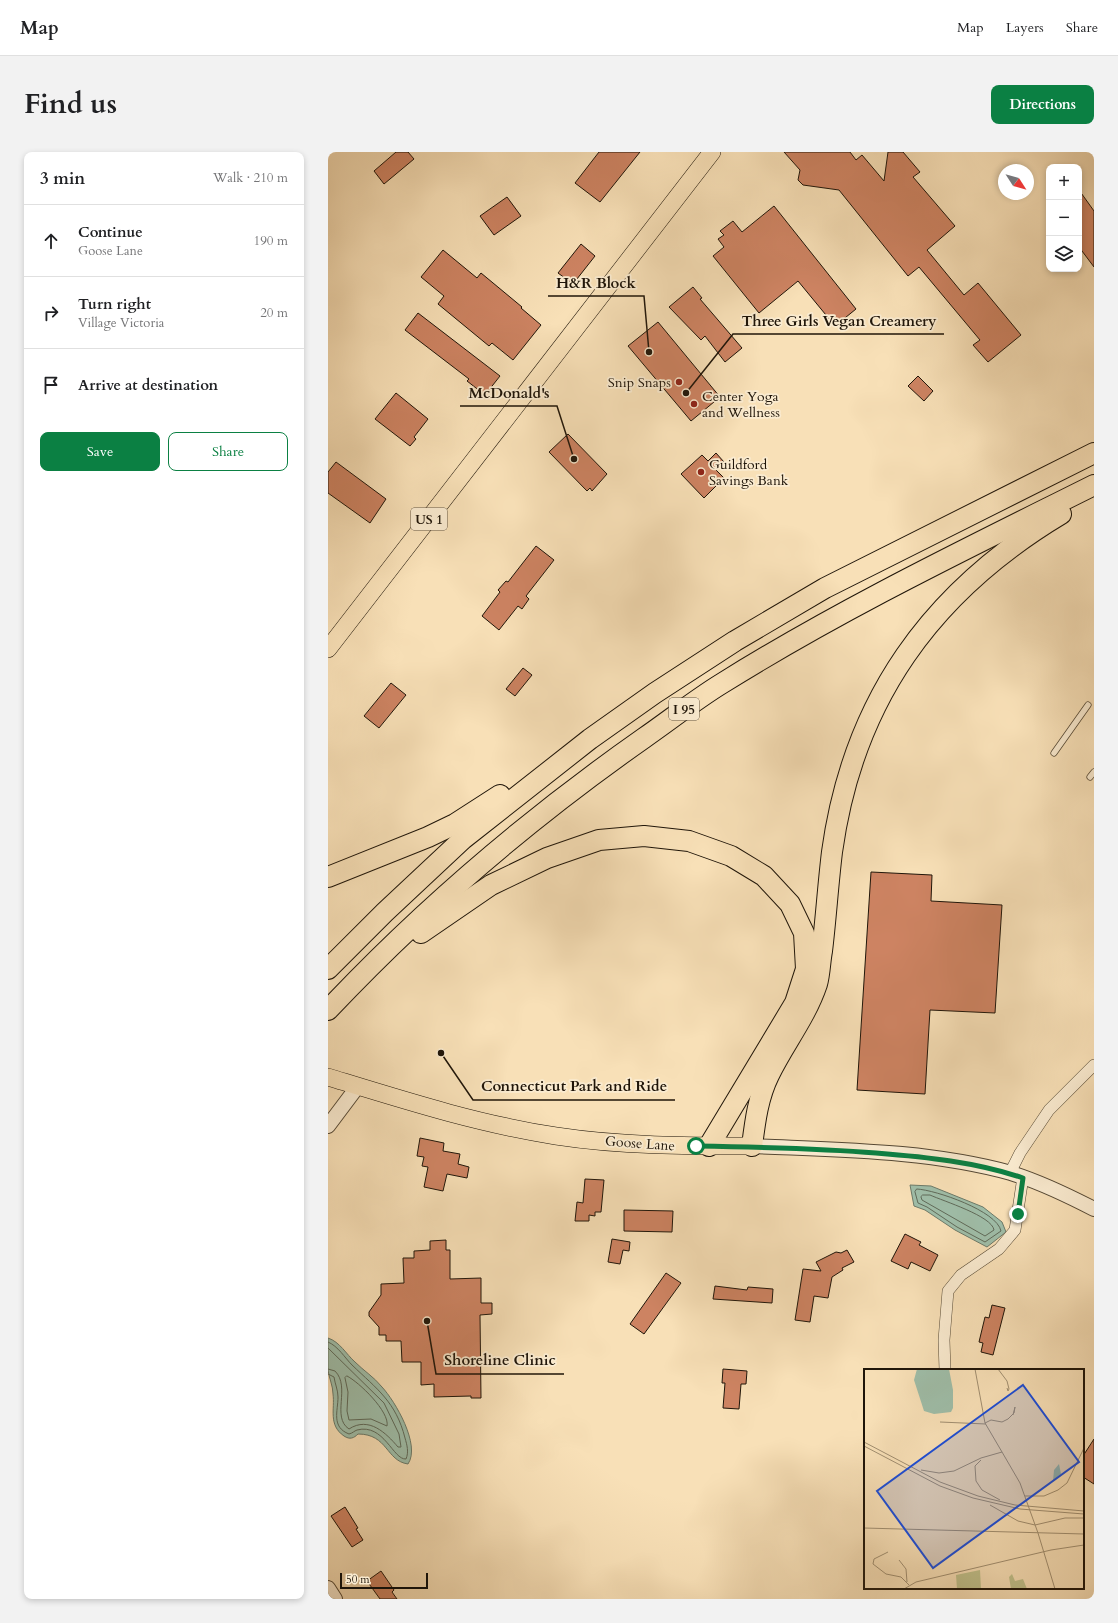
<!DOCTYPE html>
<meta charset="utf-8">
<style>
:root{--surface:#fff;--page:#f2f2f2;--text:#202124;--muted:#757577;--line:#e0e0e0;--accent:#0b8043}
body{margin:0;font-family:Cardo,serif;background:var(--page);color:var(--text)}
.controls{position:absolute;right:12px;top:12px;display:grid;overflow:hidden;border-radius:8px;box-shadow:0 2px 6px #0003}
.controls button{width:36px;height:36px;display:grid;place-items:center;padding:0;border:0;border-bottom:1px solid var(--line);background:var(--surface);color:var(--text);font:20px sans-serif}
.compass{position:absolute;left:670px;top:12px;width:36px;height:36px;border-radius:50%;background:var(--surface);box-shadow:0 2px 6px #0003;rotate:126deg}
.scale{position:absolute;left:12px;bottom:10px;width:88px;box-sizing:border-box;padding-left:4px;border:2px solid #1f1509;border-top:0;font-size:11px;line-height:14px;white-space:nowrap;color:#1f1509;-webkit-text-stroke:3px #faebd0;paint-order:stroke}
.stop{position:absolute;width:12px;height:12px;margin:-9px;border:3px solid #0b8043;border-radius:50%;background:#fff}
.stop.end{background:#0b8043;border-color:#fff;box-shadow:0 1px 4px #0008}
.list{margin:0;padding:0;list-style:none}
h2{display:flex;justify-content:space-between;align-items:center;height:52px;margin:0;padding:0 16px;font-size:17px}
h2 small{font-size:13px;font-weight:400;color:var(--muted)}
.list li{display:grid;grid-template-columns:26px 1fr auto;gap:12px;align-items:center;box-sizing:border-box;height:72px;padding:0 16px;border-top:1px solid var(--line)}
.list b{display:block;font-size:15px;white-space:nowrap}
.list p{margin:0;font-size:13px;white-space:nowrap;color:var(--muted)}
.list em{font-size:13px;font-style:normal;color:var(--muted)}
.actions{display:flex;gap:8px;padding:12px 16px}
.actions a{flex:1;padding:9px 0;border:1px solid var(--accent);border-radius:8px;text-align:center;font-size:14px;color:var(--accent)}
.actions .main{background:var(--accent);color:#fff}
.icon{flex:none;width:22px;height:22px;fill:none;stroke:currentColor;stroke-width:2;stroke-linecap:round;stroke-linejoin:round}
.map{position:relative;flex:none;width:766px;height:1447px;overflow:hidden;border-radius:8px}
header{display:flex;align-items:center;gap:24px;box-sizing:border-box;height:56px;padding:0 20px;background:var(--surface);border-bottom:1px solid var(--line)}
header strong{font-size:19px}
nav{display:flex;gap:22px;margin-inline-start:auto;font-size:14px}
.intro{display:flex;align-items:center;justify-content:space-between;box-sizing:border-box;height:96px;padding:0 24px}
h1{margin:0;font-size:28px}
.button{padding:10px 18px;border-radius:8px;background:var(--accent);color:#fff;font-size:14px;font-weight:700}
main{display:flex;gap:24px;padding:0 24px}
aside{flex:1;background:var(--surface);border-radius:8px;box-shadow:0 2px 6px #0003}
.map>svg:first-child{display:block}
</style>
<header>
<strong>Map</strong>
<nav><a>Map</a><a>Layers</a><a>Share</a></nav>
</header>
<div class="intro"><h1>Find us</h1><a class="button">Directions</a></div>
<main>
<aside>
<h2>3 min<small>Walk · 210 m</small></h2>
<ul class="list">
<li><svg class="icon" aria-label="ahead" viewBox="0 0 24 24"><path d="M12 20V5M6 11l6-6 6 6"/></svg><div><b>Continue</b><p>Goose Lane</p></div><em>190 m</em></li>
<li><svg class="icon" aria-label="right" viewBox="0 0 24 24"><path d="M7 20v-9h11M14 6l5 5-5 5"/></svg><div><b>Turn right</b><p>Village Victoria</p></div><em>20 m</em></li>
<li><svg class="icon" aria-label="arrive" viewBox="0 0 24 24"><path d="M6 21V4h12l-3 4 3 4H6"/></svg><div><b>Arrive at destination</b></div></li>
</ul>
<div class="actions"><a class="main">Save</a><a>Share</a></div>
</aside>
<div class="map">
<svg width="766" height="1447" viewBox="0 0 766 1447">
<rect width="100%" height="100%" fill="#f8e0b7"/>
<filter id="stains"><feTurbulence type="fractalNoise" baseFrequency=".005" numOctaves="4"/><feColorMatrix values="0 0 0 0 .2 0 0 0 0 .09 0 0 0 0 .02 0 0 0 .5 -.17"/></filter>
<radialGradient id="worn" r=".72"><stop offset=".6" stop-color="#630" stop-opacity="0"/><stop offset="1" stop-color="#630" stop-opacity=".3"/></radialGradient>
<!-- water -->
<g fill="#9fbea9" stroke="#6c7a69">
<polygon points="582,1033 603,1034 655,1055 674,1070 678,1080 659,1095 627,1078 597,1058 586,1054"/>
<path d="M0 1186C12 1190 18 1202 27 1210 36 1219 46 1225 54 1235 67 1249 93 1293 80 1312 58 1309 60 1282 30 1282 26 1286 22 1288 16 1284 0 1273 7 1257 5 1242 5 1234 1 1226 0 1218 0 1207 0 1197 0 1186Z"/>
</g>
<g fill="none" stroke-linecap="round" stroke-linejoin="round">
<!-- shore -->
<g stroke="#5f6a59" stroke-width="1">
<path d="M589 1037C608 1038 669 1059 673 1079L657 1090 629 1075 599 1055 590 1051 587 1040Z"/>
<path d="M595 1043H602C615 1049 664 1064 666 1078L657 1084 594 1048 593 1045Z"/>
<path d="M0 1190C10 1194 17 1206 24 1213 49 1237 68 1250 77 1286 79 1293 81 1300 78 1307 65 1308 56 1271 29 1278 26 1279 25 1281 21 1282 3 1275 10 1259 10 1245 10 1238 7 1232 6 1225L0 1222"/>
<path d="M0 1196 56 1251 71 1282 73 1295H70C58 1281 41 1264 21 1277 3 1265 23 1235 7 1219L0 1217"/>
<path d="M19 1224C31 1230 62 1260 59 1274L43 1267 21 1268 19 1259 20 1240 17 1226Z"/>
</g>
</g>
<!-- building -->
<g fill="#cd8362" stroke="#1f1509">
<polygon points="68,0 80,0 86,7 56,32 46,19"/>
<polygon points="271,0 312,0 272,50 247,31"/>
<polygon points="456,0 522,0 528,8 534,3 556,29 560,0 575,0 592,20 585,25 627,74 599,98 636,143 650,131 693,183 660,210 645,193 652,188 591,115 580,124 511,38 475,33 470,28 472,18"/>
<polygon points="751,38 766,59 766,115 751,95"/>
<polygon points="179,45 193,64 166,83 152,64"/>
<polygon points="446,54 528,157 507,174 470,129 431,161 385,104 396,95 390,87 396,83 392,79 405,69 414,80"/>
<polygon points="253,92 267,104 245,132 230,121"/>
<polygon points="115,98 149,126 153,121 194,155 193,156 213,173 185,208 164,191 161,194 110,152 116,144 93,125"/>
<polygon points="365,135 374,146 372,147 414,196 397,210 377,184 373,188 341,155"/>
<polygon points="90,161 172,224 157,243 139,229 141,227 77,178"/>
<polygon points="330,170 392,245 363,269 300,194"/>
<polygon points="590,224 605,239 596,249 580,234"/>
<polygon points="68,241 100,267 86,285 88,287 82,294 47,267"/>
<polygon points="240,282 279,322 264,339 262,336 259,339 221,300"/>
<polygon points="388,301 396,310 388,318 396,326 376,346 353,322 374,303 380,309"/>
<polygon points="8,310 58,347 42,371 0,341 0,320"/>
<polygon points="208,394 226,408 198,444 201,447 194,457 190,454 171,478 154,464 172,440 170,438 178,429 180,430"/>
<polygon points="195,516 204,523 187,544 178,537"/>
<polygon points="63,531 78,543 51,576 36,564"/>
<polygon points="543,720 604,723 603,749 674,753 667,861 602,858 597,942 529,938"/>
<polygon points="92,986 116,991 115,999 132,1002 130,1012 141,1015 139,1026 119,1022 115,1039 96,1035 100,1015 94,1014 96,1005 89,1004"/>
<polygon points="257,1027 276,1028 273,1060 267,1060 267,1064 261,1063 261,1069 247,1069 249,1050 255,1051"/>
<polygon points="296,1058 345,1059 344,1080 296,1079"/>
<polygon points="577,1082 593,1090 591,1093 610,1103 602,1119 583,1110 580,1117 563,1109"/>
<polygon points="284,1087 302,1090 301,1099 295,1098 292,1112 280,1110"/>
<polygon points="118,1088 118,1098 122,1098 122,1127 153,1126 153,1151 164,1151 164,1162 152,1163 153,1246 143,1246 143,1244 106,1245 106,1232 93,1233 93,1210 74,1210 73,1189 58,1189 58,1183 51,1183 51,1175 41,1164 41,1160 53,1143 53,1132 76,1131 75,1106 86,1106 86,1099 102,1098 102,1089"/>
<polygon points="519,1098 526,1110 514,1116 515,1118 504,1125 500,1146 486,1144 482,1170 467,1168 475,1117 493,1119 488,1110 508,1100 513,1101"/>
<polygon points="338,1121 353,1131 316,1182 302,1172"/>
<polygon points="387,1134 419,1138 420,1135 445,1137 444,1151 385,1147"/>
<polygon points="664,1153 677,1156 665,1203 653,1200 655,1191 651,1190 657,1165 661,1166"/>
<polygon points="395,1217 419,1219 418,1232 413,1232 411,1257 395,1256 397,1231 394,1231"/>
<polygon points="766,1287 766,1332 755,1325 755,1304"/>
<polygon points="17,1355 30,1376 28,1377 35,1388 24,1395 3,1364"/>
<polygon points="53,1419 66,1438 64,1440 69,1447 52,1447 39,1429"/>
</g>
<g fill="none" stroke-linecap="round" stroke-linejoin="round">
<!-- service casing -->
<g stroke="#554834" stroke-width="7">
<g id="service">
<polyline points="726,601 760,553"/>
<polyline points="762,625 766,620"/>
</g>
</g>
<!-- minor casing -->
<g stroke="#554834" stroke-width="12">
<g id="minor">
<polyline points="682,1021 692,1001 721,958 766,913"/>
<polyline points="617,1218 616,1188 620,1139 633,1123 671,1097 687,1078 695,1025"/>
</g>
</g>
<!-- tertiary casing -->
<g stroke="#554834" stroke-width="16">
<g id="tertiary">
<polyline points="0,974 30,934"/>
<path d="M424 994C510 998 599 998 683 1021 712 1030 739 1043 766 1057"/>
<polyline points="0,1436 7,1447"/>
</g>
</g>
<!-- primary casing -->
<g stroke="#1f1509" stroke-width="18">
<g id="primary">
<polyline points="0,497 384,0"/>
<path d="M0 925C75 948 150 972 228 984 293 994 359 994 424 994"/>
</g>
</g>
<!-- motorway casing -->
<g stroke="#1f1509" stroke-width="22">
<g id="motorway">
<polyline points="0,725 100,685 127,672 172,643"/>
<polyline points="93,781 163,733 219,706 271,688 316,684 361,689 403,704 436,724 462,752 476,781 478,817 467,851 381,994"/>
<polyline points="0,817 57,760 135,687 262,587 327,541 407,489 497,436 766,301"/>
<path d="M0 858C96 756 202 666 316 586 342 568 367 548 393 532 513 457 640 396 766 333"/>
<path d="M424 994C427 970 430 945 441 923 456 892 478 865 489 832 492 822 492 809 494 799 498 766 500 733 504 700 525 548 603 440 733 362"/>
</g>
</g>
<!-- service -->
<use href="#service" stroke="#faebd0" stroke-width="5.5"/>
<!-- minor -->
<use href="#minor" stroke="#faebd0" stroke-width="11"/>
<!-- tertiary -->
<use href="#tertiary" stroke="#faebd0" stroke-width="14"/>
<!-- primary -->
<use href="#primary" stroke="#f8e0b7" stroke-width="17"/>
<!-- motorway -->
<use href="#motorway" stroke="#f8e0b7" stroke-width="20"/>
</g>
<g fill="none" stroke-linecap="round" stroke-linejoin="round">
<!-- route -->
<path stroke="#0b8043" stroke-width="5" d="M368 994C428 995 488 996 548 1001 598 1005 648 1010 695 1026L690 1062"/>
</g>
<!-- markers -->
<g fill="#8f2418" stroke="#faebd0" stroke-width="1.5">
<circle cx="351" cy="230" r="4"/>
<circle cx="366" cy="252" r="4"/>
<circle cx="373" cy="320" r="4"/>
</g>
<g text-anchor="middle" stroke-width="3.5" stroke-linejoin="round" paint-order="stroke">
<!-- shield labels -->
<g fill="#faebd0" stroke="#615545" stroke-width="1">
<rect x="83" y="356" width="36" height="22" rx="3"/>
<rect x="341" y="546" width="30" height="22" rx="3"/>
</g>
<g font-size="13" font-weight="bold" fill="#1f1509">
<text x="101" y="372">US 1</text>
<text x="356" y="562">I 95</text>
</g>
<!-- poi labels -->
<g font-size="14" fill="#1f1509" stroke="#faebd0" text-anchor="start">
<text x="343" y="235" text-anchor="end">Snip Snaps</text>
<text x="374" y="249">Center Yoga<tspan x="374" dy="16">and Wellness</tspan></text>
<text x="381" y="317">Guildford<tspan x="381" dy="16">Savings Bank</tspan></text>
</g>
<!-- street labels -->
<g font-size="14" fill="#1f1509" stroke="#faebd0">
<text transform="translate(312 991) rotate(4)" y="5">Goose Lane</text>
</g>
</g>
<!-- overview -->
<g transform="translate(536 1217)">
<rect width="220" height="220" fill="#f8e0b7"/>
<path d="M148 205 151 212 159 210 163 220H147L145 208Z" fill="#c0c18c"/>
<path d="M116 201 117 220H93L92 206Z" fill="#c0c18c"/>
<path d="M53 0H85L89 21V39L87 43 70 45 60 42 50 11ZM195 95 197 105 189 112 190 101Z" fill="#9fbea9"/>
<path fill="none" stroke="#a18f71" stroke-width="1" d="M111 0 121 54 138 83M134 0 143 12 145 20 144 22 143 19M76 53 122 55M121 54 127 51 138 53 144 50 150 44 151 38 149 46M0 73 76 113 114 127 151 136 220 142M0 77 76 117 109 129 156 140 220 145M138 83 156 114 174 164M117 91 111 97 112 112 118 121 136 131M57 101 75 104 90 102 117 89 138 83M161 127H180L194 121 203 114 220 79M126 136 154 152 171 156 201 149H220M0 159 220 165M174 164 191 220M24 183 10 190 9 195 22 205 37 208 45 216M35 191 42 200 43 213M40 220 52 213 187 181 220 176"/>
<path fill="#1d4ed8" fill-opacity="0.15" stroke="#1d4ed8" stroke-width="2" d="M159 16 215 93 69 199 13 122Z"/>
<rect width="220" height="220" fill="none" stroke="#1f1509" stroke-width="2"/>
</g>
<!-- callouts -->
<path fill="none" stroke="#1f1509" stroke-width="1.5" d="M321 200L316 144H220M358 241L405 182H616M246 307L229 254H132M113 901L145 948H347M99 1169L108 1222H236"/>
<g fill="#1f1509" stroke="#faebd0" stroke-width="1.5">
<circle cx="321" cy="200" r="4"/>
<circle cx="358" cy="241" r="4"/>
<circle cx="246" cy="307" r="4"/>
<circle cx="113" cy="901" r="4"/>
<circle cx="99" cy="1169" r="4"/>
</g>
<g font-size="15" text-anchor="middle" font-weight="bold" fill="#1f1509" stroke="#faebd0" stroke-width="3.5" stroke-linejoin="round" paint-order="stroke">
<text x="268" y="136">H&amp;R Block</text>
<text x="511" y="174">Three Girls Vegan Creamery</text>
<text x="181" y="246">McDonald's</text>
<text x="246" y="939">Connecticut Park and Ride</text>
<text x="172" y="1213">Shoreline Clinic</text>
</g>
<rect width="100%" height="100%" filter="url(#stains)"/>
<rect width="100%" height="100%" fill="url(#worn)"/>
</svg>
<div class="controls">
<button>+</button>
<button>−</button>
<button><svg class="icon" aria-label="layers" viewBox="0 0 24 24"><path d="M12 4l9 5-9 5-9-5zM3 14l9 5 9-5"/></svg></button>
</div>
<svg class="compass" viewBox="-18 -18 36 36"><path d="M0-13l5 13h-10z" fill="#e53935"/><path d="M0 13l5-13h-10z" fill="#757577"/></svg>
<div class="scale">50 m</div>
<div class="stop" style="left:368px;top:994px"></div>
<div class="stop end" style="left:690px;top:1062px"></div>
</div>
</main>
